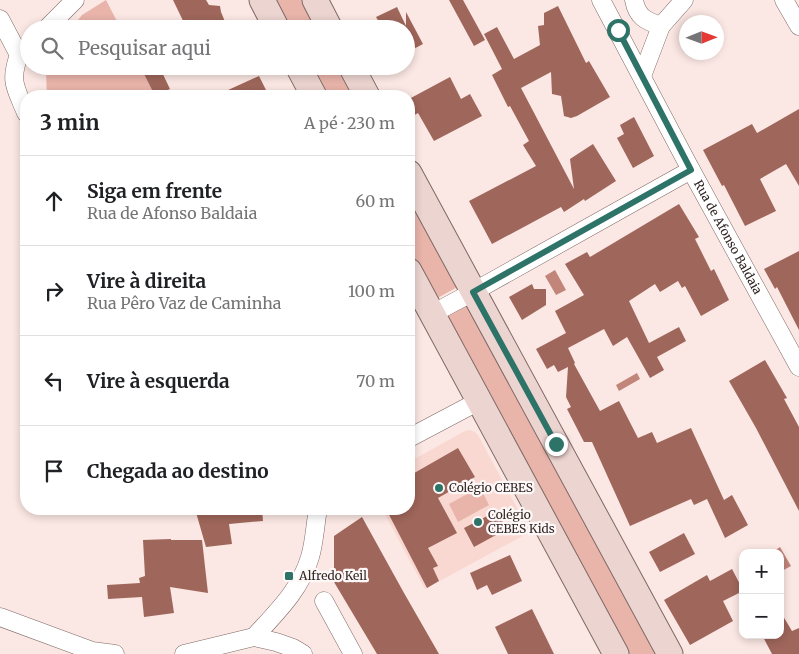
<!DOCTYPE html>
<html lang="pt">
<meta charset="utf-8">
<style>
:root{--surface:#fff;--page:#f2f2f2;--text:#202124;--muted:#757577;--line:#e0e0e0}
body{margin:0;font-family:Merriweather,serif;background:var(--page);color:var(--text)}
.controls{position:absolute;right:15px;bottom:15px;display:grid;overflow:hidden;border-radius:10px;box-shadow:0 2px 8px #0003}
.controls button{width:45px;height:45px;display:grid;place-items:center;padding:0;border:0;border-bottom:1px solid var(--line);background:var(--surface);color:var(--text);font:25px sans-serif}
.compass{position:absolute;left:679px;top:15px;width:45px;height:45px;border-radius:50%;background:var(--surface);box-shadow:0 2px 8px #0003;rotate:89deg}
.stop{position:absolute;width:15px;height:15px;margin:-11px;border:4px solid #2d7368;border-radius:50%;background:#fff}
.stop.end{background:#2d7368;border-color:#fff;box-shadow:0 1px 5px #0008}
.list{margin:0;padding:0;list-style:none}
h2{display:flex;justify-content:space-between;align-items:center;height:65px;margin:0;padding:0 20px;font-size:21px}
h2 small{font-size:16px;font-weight:400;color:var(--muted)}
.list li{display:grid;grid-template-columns:32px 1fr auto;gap:15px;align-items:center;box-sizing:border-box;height:90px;padding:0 20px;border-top:1px solid var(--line)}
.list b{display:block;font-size:19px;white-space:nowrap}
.list p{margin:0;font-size:16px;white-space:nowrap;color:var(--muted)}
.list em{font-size:16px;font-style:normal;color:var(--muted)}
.icon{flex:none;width:28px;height:28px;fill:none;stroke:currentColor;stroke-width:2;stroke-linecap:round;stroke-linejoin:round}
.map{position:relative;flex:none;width:799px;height:654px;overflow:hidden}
.search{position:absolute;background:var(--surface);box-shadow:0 2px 8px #0003;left:20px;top:20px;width:395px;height:55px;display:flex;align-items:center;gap:12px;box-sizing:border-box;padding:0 18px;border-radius:28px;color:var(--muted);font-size:19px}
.panel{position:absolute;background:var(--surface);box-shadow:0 2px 8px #0003;left:20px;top:90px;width:395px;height:425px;border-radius:20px}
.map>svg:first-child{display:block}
</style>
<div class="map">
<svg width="799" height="654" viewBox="0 0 799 654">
<rect width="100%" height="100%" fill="#fbe7e3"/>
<!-- built -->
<polygon fill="#fad8d2" points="470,430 475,432 478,435 530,532 425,589 382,509 409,509 409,462 465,431"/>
<!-- green -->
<g fill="#e9b4aa">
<polygon points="106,0 121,29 71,29 82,15"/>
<polygon points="271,0 306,0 321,29 286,29"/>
<polygon points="49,66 140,66 155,96 47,96 46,73"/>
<polygon points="307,66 342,66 358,96 323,96"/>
<polygon points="409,190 461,285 434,300 409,254"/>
<polygon points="470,303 661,654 625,654 443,318"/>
<polygon points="480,487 489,505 458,522 449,504"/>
</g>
<!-- water -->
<g fill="#c1857a">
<polygon points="555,270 566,290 556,295 545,276"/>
<polygon points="637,373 640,379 619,391 616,385"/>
<polygon points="780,547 791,566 780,572 780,553 771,553"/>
</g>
<!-- building -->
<g fill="#9f665b">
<polygon points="173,0 206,0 209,5 220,6 221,12 228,29 187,29"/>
<polygon points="449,0 463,0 485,40 474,46"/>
<polygon points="558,6 586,63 589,61 610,97 577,116 571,118 564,116 561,96 552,94 551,72 521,88 574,189 570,159 593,144 616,181 585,201 584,199 564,212 561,207 492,244 469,201 536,166 523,145 529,141 510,106 508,107 492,75 502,69 484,34 497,27 514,59 540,45 538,26 544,25 544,13"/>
<polygon points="397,7 406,26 406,12 423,44 406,53 406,29 383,29 376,17"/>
<polygon points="140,66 159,66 170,89 155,96"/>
<polygon points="259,76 269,96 215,96"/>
<polygon points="450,77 461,99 470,94 482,116 434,141 418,113 413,116 409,109 409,99"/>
<polygon points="799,109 799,186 786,164 760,179 776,211 745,226 724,185 722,186 703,150 752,124 757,133"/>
<polygon points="634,117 654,156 633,168 617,138 624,134 620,125"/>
<polygon points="679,204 699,237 695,239 711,271 714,269 729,300 701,316 685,286 682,288 678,281 660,292 655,284 629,301 649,343 679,327 686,341 657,357 664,370 650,378 627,337 613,346 604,329 568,348 575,363 574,364 600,411 619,401 638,438 652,432 657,443 691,428 724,500 732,495 748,525 725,538 707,499 694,505 691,499 630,526 592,442 584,442 567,409 571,407 566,397 568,367 558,372 554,365 547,369 536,349 566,333 555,311 584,295 565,264 587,252 590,257"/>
<polygon points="799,251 799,330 777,287 775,289 764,269"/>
<polygon points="532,284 534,289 546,289 546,305 522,320 509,297"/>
<polygon points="765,360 787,398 784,399 799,427 799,511 756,428 729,381"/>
<polygon points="458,448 475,477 438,498 457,533 428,548 438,566 433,568 439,581 427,588 386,509 409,509 409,476"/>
<polygon points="195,509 262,509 263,521 229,524 232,544 206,547"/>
<polygon points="491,514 498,514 507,529 474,547 464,528"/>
<polygon points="362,517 404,593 439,654 377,654 334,582 334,536"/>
<polygon points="684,533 695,554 660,572 649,552"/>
<polygon points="171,539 171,540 202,540 208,593 170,587 174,613 144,617 142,597 108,599 107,585 140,583 139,578 145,576 143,540"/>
<polygon points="510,555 522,581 492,595 487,585 477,590 470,573"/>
<polygon points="732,569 743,590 743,591 723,601 733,621 690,645 664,600 707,575 710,581"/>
<polygon points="532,609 554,654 508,654 495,627"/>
<polygon points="780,611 792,631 799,628 799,654 772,654 762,635 780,635"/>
</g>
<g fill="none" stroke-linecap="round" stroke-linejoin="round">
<!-- street casing -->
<g stroke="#7e6964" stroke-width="19">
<g id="street">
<path id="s1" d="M601 0 691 170 799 367"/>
<path d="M634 0C637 17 646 21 661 26"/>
<polyline points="784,0 799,26"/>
<path d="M0 19 19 55C9 82 16 88 26 113"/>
<polyline points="46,29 75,0"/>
<polyline points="642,76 661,26 684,0"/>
<polyline points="432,314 473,292 691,170"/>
<polyline points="409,438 479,401"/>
<polyline points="324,601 353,654"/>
<polyline points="0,617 92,651 115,654"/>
<path d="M254 637C276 613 301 589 310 557 314 544 315 528 317 515V509"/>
<polyline points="184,654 254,637 276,642 293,648 303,654"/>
</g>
</g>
<!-- secondary casing -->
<g stroke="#7e6964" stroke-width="27">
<g id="secondary">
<polyline points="262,0 277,29"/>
<polyline points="315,0 330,29"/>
<polyline points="298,66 314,96"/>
<polyline points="351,66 367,96"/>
<polyline points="409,173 670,654"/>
<polyline points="409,271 616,654"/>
</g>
</g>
<!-- street -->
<use href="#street" stroke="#fff" stroke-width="18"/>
<!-- secondary -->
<use href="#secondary" stroke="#ecd4d0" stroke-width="25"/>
</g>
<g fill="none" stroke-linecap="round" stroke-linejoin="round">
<!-- route -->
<polyline stroke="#2d7368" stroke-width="6" points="556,444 473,292 691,170 618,30"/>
</g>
<!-- markers -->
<g fill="#2d7368" stroke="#fdf8f7" stroke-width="2">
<circle cx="439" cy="488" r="5"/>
<circle cx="478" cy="522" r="5"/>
<rect x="284" y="571" width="10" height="10" rx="2.5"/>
</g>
<g text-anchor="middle" stroke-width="4.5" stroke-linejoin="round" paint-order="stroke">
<!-- street labels -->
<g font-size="12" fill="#312726" stroke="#fdf8f7">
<text dy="4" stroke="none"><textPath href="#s1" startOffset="269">Rua de Afonso Baldaia</textPath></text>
</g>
<!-- poi labels -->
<g font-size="12" fill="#312726" stroke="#fdf8f7" text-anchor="start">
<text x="449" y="492">Colégio CEBES</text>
<text x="488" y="519">Colégio<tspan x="488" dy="14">CEBES Kids</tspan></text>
<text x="299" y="580">Alfredo Keil</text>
</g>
</g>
</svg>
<div class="controls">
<button>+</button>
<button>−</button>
</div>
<svg class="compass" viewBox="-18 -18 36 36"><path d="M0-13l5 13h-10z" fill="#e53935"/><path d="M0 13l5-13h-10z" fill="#757577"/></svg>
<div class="stop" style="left:618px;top:30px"></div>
<div class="stop end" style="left:556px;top:444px"></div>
<div class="search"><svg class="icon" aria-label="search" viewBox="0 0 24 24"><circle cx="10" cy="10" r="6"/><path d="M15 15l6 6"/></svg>Pesquisar aqui</div>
<section class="panel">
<h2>3 min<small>A pé · 230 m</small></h2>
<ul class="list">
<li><svg class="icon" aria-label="ahead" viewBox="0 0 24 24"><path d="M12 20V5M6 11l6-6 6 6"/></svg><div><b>Siga em frente</b><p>Rua de Afonso Baldaia</p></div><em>60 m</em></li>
<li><svg class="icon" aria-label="right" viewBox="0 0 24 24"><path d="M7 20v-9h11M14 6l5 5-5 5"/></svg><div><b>Vire à direita</b><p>Rua Pêro Vaz de Caminha</p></div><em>100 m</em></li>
<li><svg class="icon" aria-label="left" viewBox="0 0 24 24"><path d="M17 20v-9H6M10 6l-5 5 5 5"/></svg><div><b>Vire à esquerda</b></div><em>70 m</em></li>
<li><svg class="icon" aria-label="arrive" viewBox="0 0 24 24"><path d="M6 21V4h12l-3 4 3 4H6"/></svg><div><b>Chegada ao destino</b></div></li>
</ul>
</section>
</div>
